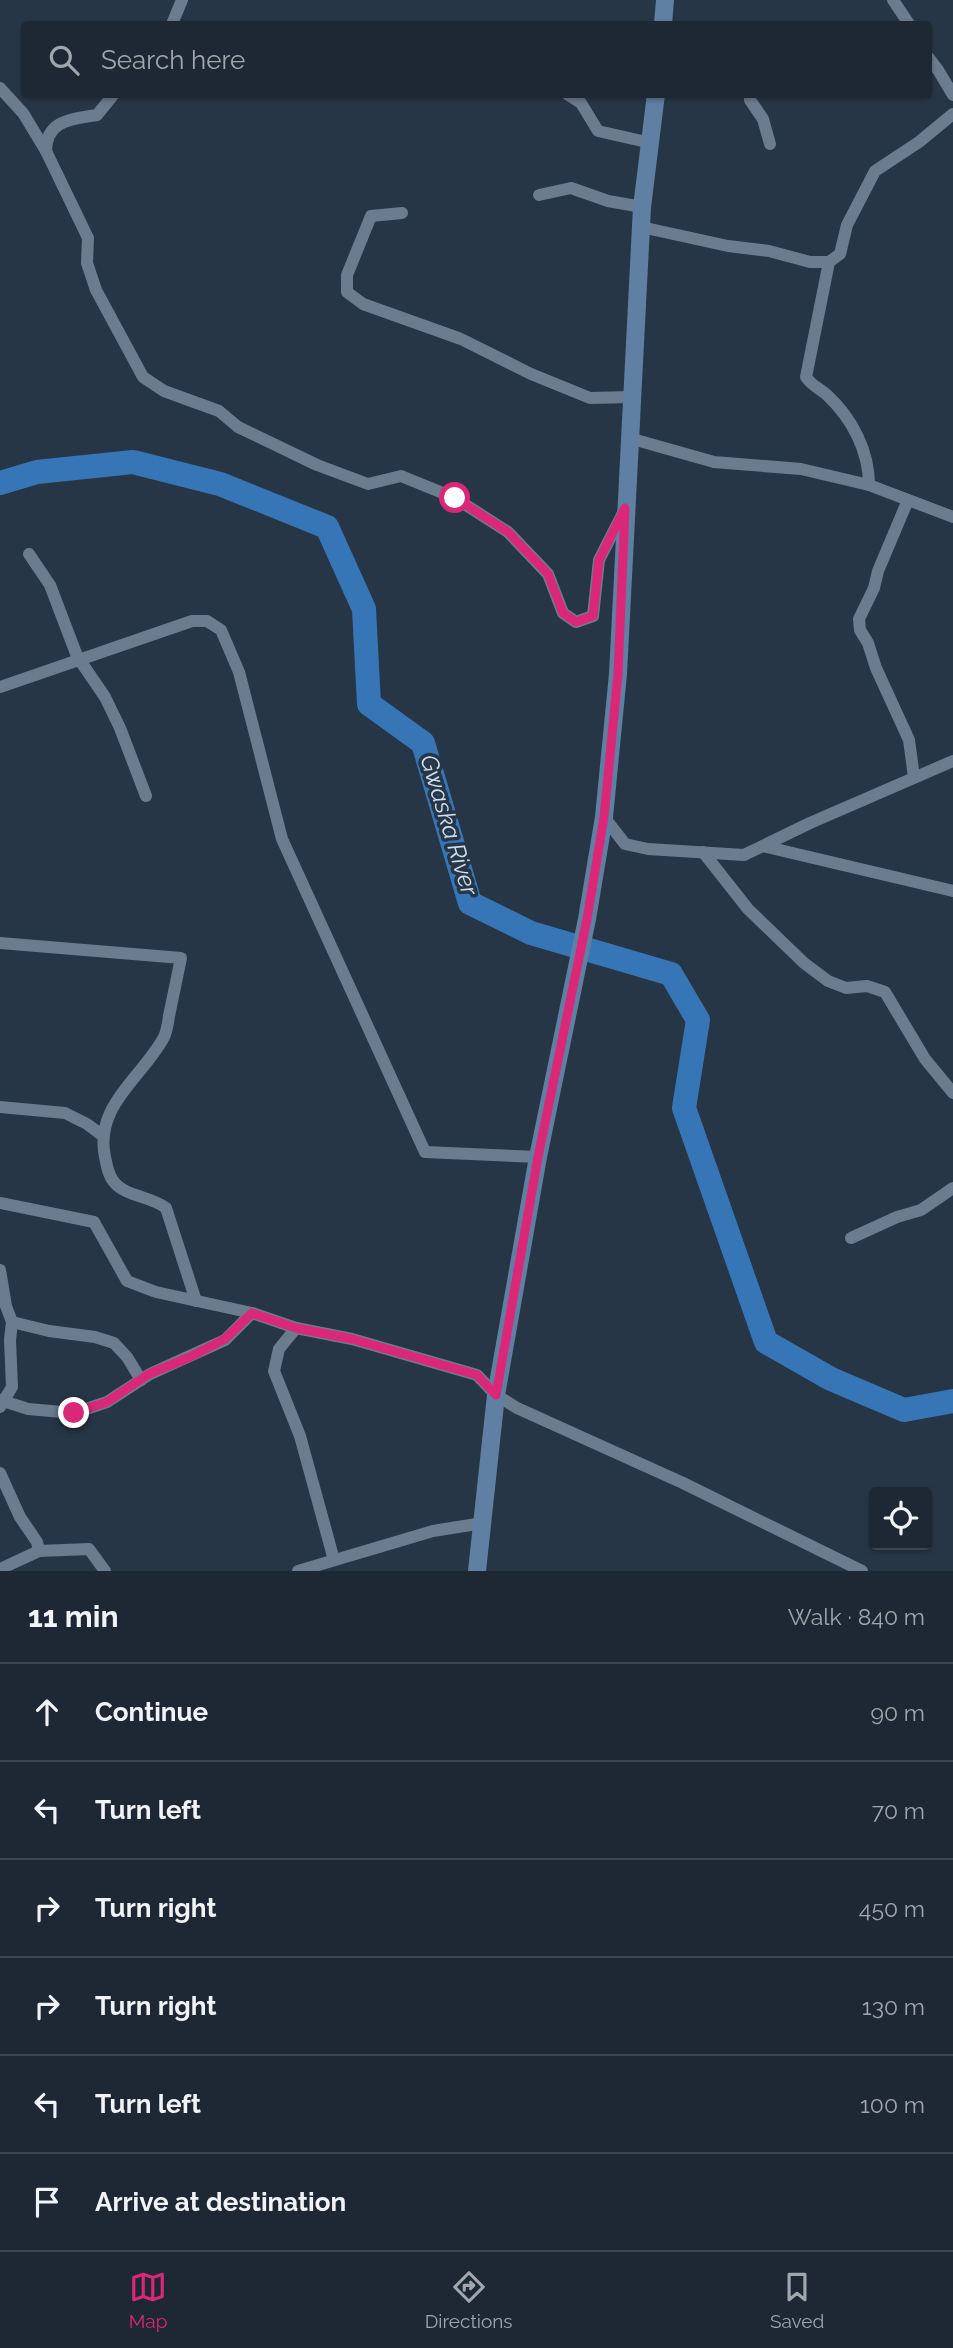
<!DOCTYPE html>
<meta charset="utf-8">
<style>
:root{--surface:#1d2834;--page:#25303c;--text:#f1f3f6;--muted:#a0a6ac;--line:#3b444f;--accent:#db2777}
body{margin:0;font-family:Raleway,sans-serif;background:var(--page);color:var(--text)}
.controls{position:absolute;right:21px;bottom:21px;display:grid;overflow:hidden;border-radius:7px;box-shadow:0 2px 5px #0004}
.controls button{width:63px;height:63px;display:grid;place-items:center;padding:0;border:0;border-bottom:2px solid var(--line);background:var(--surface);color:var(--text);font:35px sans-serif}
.stop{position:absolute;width:21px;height:21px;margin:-16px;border:5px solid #db2777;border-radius:50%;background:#fff}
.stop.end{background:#db2777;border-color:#fff;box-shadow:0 2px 7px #0008}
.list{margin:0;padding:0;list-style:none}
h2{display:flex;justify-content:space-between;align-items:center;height:91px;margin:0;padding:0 28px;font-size:30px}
h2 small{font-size:23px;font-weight:400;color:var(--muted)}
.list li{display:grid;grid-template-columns:46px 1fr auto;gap:21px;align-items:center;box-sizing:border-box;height:98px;padding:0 28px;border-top:2px solid var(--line)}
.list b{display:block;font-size:26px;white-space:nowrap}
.list em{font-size:23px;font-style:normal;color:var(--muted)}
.icon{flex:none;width:38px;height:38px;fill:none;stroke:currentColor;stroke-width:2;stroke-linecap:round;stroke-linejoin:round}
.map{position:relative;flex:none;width:953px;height:1571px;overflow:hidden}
.search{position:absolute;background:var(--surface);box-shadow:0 2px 5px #0004;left:21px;right:21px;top:21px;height:77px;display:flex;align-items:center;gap:18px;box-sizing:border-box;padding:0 24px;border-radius:7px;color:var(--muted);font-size:26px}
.sheet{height:679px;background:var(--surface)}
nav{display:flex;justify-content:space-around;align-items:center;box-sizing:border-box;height:98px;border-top:2px solid var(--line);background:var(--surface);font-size:19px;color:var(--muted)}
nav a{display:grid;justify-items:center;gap:4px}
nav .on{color:var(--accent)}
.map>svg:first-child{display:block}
</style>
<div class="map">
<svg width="953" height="1571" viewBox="0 0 953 1571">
<rect width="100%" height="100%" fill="#273646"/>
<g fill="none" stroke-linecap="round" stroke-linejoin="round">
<!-- river -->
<polyline stroke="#3776b6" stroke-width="24" points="0,483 37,472 133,462 220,484 327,527 364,609 369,704 423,743 470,903 531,933 671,974 698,1020 684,1108 766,1342 831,1379 904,1410 953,1401"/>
<!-- minor -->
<g stroke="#6b7c8f" stroke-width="12">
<polyline points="893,0 909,24"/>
<polyline points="172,24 182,0"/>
<polyline points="928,57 938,70 953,95"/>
<polyline points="0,88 23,113 46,151 88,238 87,263 96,290 143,377 164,391 219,411 238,427 317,465 368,484 401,476 455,498 508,532 548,574 563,613 576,622 593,616 599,560 624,511"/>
<polyline points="567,94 581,103 598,131 651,143"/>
<polyline points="750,94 750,100 763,119 770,144"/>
<path d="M46 151C46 119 74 119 97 115L114 94"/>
<polyline points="539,195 571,188 608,201 642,207"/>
<polyline points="402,213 371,216 347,275 347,292 363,304 461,339 531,374 590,398 632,397"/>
<polyline points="641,227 728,246 769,251 810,262 829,262 840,254 847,225 875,171 919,142 953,114"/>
<path d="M829 262 806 377C812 386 819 388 827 395 852 418 869 451 869 485"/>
<polyline points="629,438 714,462 801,469 869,485 953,517"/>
<polyline points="908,500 878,571 874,588 859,619 860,630 868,643 876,668 909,740 914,777"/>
<polyline points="29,554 50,585 77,656 105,697 120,728 146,796"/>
<polyline points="0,687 192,621 207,621 221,630 239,672 282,839 425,1152 538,1157"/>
<polyline points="604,817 625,844 648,849 744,855 810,823 953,761"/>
<polyline points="763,846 953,891"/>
<polyline points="703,852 748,909 804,963 828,981 846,988 867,986 885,992 925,1059 953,1093"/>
<path d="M0 943 181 958C177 977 173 997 169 1016 168 1022 167 1031 164 1037 143 1077 94 1105 105 1157 107 1166 108 1175 114 1182 126 1197 151 1196 166 1208L196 1301"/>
<polyline points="0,1107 65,1113 87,1124 103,1136"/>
<polyline points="0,1203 94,1222 127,1281 156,1292 252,1313 296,1328 352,1339 477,1375 496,1395 517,1408 683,1483 862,1571"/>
<polyline points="851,1238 897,1217 921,1210 953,1188"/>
<polyline points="0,1270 6,1306 12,1322 10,1340 12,1387 0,1407"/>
<polyline points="12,1322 49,1331 95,1337 114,1343 127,1357 141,1380"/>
<polyline points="296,1328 279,1349 274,1371 300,1436 334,1560"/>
<polyline points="0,1400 28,1409 74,1413 107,1402 150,1374 225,1340 252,1313"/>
<polyline points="0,1473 20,1517 37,1542 39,1551 89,1549 105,1571"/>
<polyline points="0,1569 39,1551"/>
<polyline points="298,1571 433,1531 483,1523"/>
</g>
<!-- secondary -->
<g stroke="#5f80a2" stroke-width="18">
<polyline points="663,24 665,0"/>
<polyline points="477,1571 496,1395 538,1157 587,919 604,817 618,674 642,207 656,94"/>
</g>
</g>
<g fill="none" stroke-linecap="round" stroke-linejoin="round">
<!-- route -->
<polyline stroke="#db2777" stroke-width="9" points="74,1413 107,1402 149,1374 190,1357 225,1339 252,1313 296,1328 352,1339 477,1375 496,1395 538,1157 587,919 604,817 618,674 625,508 599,560 593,616 576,622 563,613 548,574 508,532 455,498"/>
</g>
<g text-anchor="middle" stroke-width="7" stroke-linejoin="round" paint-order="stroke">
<!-- water labels -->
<g font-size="24" font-style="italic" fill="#cfdff1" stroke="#273646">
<text transform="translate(449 825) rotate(73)" y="8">Gwaska River</text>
</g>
</g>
</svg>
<div class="controls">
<button><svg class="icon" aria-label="locate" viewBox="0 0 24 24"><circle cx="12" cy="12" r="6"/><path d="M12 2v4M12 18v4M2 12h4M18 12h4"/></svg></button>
</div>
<div class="stop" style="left:455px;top:498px"></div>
<div class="stop end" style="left:74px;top:1413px"></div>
<div class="search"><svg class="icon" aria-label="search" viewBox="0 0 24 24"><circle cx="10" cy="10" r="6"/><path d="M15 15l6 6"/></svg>Search here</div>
</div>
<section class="sheet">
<h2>11 min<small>Walk · 840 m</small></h2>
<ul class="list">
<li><svg class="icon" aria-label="ahead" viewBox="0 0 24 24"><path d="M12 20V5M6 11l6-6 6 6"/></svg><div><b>Continue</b></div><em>90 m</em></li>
<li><svg class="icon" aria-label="left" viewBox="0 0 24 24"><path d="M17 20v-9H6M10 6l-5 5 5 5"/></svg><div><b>Turn left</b></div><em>70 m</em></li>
<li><svg class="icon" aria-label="right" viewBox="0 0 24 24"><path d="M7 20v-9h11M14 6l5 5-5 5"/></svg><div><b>Turn right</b></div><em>450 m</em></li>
<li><svg class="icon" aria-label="right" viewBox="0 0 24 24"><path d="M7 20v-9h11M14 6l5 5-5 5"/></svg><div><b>Turn right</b></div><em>130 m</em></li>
<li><svg class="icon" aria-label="left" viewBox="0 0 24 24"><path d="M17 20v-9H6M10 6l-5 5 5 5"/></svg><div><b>Turn left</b></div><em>100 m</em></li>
<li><svg class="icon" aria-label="arrive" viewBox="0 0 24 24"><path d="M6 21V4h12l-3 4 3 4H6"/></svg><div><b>Arrive at destination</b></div></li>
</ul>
</section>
<nav>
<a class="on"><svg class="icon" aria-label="map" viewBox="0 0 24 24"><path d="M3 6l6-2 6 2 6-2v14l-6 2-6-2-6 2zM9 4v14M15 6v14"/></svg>Map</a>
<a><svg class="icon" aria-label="directions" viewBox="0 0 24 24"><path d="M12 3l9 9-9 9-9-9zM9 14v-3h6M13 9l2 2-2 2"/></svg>Directions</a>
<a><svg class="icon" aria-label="saved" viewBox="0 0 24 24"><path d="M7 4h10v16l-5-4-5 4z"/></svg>Saved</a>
</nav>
